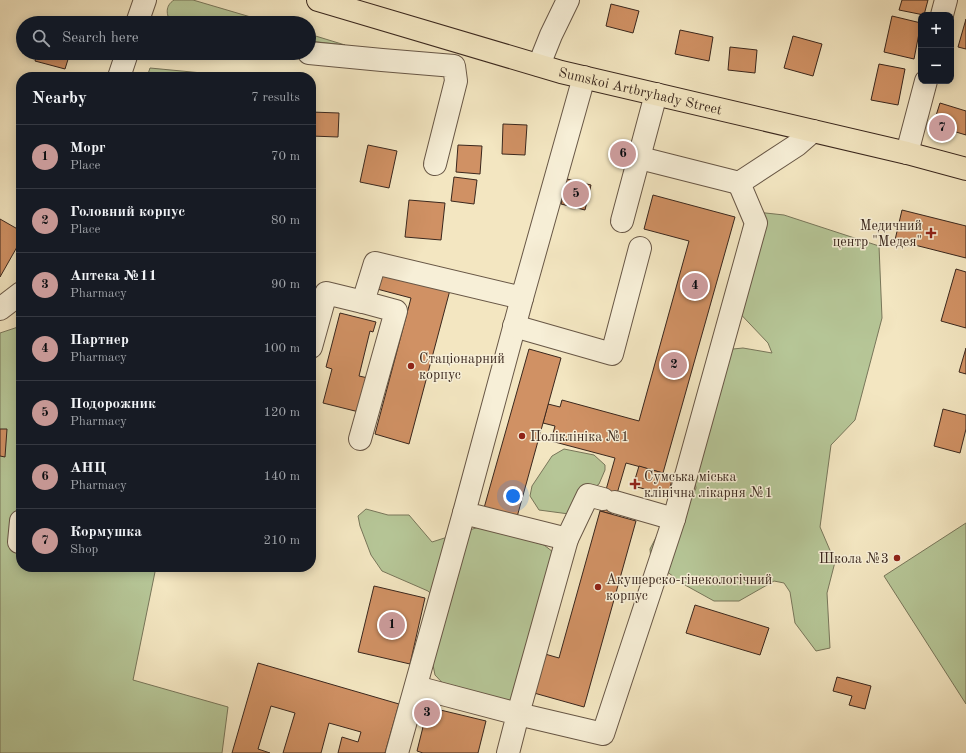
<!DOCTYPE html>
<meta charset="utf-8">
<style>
:root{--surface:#171b24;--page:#242831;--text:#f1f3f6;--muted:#9ea1a6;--line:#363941;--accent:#c59692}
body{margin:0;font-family:"Old Standard TT",serif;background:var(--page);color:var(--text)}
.controls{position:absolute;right:12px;top:12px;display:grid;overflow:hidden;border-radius:8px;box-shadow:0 2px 10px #0003}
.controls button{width:36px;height:36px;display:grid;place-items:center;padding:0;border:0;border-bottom:1px solid var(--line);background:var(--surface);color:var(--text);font:20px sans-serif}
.you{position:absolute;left:513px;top:496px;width:14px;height:14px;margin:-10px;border:3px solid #fff;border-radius:50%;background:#1a73e8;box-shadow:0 0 0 6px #1a73e833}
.badge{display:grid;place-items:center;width:26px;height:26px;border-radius:50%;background:var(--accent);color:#111;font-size:13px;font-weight:700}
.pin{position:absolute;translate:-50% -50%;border:2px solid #fff;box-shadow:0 1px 4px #0006}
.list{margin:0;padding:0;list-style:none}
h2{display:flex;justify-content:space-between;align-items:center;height:52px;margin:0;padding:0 16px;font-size:17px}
h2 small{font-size:13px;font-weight:400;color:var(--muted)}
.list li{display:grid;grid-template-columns:26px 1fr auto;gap:12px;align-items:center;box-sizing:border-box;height:64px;padding:0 16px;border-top:1px solid var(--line)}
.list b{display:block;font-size:15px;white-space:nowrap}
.list p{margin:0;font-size:13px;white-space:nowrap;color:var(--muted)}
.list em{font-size:13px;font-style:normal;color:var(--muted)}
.icon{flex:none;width:22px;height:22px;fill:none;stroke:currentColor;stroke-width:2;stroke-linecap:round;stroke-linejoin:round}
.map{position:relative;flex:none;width:966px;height:753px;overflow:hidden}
.search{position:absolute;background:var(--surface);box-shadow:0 2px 10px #0003;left:16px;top:16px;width:300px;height:44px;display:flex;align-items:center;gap:10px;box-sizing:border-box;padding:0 14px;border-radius:22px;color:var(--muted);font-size:15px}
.panel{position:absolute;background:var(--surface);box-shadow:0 2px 10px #0003;left:16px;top:72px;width:300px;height:500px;border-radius:16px}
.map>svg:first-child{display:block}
</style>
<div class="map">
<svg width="966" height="753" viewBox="0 0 966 753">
<rect width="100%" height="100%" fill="#f3e6c1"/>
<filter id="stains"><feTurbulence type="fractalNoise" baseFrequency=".005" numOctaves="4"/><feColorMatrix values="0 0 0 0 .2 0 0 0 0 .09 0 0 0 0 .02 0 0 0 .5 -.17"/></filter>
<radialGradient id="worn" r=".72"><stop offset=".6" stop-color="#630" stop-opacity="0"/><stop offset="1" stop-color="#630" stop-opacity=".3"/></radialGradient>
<!-- green -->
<g fill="#b6c697" stroke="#78765a">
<path d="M174 0H193L271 23H171C166 14 165 6 174 0Z"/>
<polygon points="309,34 345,45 309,41"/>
<polygon points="150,68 244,77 147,77"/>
<polygon points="747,211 784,215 879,246 882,318 855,420 831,445 820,527 835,562 827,593 830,648 816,651 795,623 790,592 784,583 774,581 739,601 714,601 685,585 651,560 650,549 664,522 688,506 696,488 690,452 723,350 743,348 772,353 768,343 731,304 728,294"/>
<polygon points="21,326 21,567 156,567 133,680 228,707 222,753 0,753 0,333"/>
<polygon points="564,449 594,455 605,465 605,470 599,484 578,499 569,514 539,510 530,496 532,486 552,456"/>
<polygon points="366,509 388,515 409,515 432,542 482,526 544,545 553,552 512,703 453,694 435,675 433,665 442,605 428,591 382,571 371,555 360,526 358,516"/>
<polygon points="966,523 966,704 884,576"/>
</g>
<!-- building -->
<g fill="#d09164" stroke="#3a271d">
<polygon points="902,0 928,0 924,15 899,10"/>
<polygon points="611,4 639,11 633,33 606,26"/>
<polygon points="892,16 921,23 914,59 884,52"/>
<polygon points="966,19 966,49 958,47"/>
<polygon points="680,30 713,37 709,61 675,54"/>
<polygon points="793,36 822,44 813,76 784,68"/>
<polygon points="730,47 757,50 755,73 728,70"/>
<polygon points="37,53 70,53 65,69 35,61"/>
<polygon points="879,64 905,69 898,105 871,100"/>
<polygon points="940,103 966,111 966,135 933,125"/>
<polygon points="311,112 339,113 338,137 311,136"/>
<polygon points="503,124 527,125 525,155 502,154"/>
<polygon points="619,142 631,145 627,165 615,163"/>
<polygon points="368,145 397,151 389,188 360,182"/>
<polygon points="458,145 482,146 480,174 456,172"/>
<polygon points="454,177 477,180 474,204 451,201"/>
<polygon points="567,179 591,185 585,210 561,204"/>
<polygon points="653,195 735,217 663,473 626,463 611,514 600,511 615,458 551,441 555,426 543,423 548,404 560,407 562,400 639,421 689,241 644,229"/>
<polygon points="409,200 445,203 441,240 405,237"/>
<polygon points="902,210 966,226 966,258 895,240"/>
<polygon points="0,219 21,231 21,240 0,277"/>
<polygon points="956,269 966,272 966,328 941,321"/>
<polygon points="382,272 450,290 409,444 375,434 411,298 377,289"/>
<polygon points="340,313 376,322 373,332 370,331 359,376 368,378 359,412 323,403 332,369 326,367"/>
<polygon points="966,348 966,374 959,372"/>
<polygon points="529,349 561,358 517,517 484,508"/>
<polygon points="943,409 966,415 966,429 960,453 934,446"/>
<polygon points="0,429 7,429 5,457 0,456"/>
<polygon points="639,466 673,476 668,495 633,486"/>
<polygon points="600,511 636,521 584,707 534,693 545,654 559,658"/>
<polygon points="374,586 425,598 410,664 358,652"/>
<polygon points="695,605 769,628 760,655 686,633"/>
<polygon points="258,663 399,704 385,753 338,753 342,737 358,742 361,732 329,723 321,753 283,753 295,713 271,706 258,749 270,753 232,753"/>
<polygon points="837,677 871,686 865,709 849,705 852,696 833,691"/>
<polygon points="428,707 486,721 478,753 423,753 417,751"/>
</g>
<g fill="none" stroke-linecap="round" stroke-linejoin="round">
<!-- minor casing -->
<g stroke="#685746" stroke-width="24">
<g id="minor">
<polyline points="942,15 946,0"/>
<polyline points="137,23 145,0"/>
<polyline points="309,53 382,60 454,66 456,81 435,164"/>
<polyline points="539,65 551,35 568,0"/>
<polyline points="119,77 127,53"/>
<polyline points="907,153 926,81"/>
<polyline points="640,158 739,183 797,145 813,131"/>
<polyline points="622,221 656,94"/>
<polyline points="522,298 464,513 567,539 518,714 603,734 674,519 756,223 739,183"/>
<polyline points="0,309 21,293"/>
<polyline points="514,326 612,354 640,248"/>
<polyline points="311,347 326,293 363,302"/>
<polyline points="360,439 396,311 363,302 375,263 522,298 584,77"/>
<polyline points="615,502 674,519"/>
<polyline points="567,539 588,495 603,499"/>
<polyline points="19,542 21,521"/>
<polyline points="416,687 518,714 508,753"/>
<polyline points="397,753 464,513"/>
</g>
</g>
<!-- major casing -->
<g stroke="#3a271d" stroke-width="24">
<g id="major">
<path id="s1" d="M318 0 561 72 907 153 966 169"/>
</g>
</g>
<!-- minor -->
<use href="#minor" stroke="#f7efd7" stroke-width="22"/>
<!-- major -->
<use href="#major" stroke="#f3e6c1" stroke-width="22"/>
</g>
<!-- markers -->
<g fill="#8f2418" stroke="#f7efd7" stroke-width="1.5">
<path d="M929 227h4v4h4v4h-4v4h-4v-4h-4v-4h4z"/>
<circle cx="411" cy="366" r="4"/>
<circle cx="522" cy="436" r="4"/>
<path d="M633 478h4v4h4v4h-4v4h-4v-4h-4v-4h4z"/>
<circle cx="897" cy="558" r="4"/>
<circle cx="598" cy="587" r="4"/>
</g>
<g text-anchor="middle" stroke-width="3" stroke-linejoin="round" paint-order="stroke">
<!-- street labels -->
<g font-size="14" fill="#3a271d" stroke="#f7efd7">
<text dy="5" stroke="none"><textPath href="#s1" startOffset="335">Sumskoi Artbryhady Street</textPath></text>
</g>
<!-- poi labels -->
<g font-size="14" fill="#3a271d" stroke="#f7efd7" text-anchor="start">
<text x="922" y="230" text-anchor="end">Медичний<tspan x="922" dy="16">центр "Медея"</tspan></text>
<text x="419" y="363">Стаціонарний<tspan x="419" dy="16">корпус</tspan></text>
<text x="530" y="441">Поліклініка №1</text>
<text x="644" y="481">Сумська міська<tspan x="644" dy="16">клінічна лікарня №1</tspan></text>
<text x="889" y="563" text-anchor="end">Школа №3</text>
<text x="606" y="584">Акушерско-гінекологічний<tspan x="606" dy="16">корпус</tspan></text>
</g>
</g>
<rect width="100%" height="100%" filter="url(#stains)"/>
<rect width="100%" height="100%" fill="url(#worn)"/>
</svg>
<div class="controls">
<button>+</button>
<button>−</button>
</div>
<div class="you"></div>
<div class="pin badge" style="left:392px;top:625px">1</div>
<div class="pin badge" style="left:674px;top:365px">2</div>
<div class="pin badge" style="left:427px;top:713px">3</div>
<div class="pin badge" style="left:695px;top:286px">4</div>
<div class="pin badge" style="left:576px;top:194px">5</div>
<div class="pin badge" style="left:623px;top:154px">6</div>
<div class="pin badge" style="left:942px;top:128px">7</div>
<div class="search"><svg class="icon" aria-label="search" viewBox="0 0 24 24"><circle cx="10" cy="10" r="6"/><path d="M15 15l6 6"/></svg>Search here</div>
<section class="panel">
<h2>Nearby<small>7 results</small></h2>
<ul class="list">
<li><span class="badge">1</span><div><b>Морг</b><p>Place</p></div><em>70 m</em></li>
<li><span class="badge">2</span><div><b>Головний корпус</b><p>Place</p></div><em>80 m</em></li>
<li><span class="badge">3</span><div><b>Аптека №11</b><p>Pharmacy</p></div><em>90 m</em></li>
<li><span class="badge">4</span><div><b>Партнер</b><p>Pharmacy</p></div><em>100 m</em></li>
<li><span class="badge">5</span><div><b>Подорожник</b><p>Pharmacy</p></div><em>120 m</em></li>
<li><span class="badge">6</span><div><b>АНЦ</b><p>Pharmacy</p></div><em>140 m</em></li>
<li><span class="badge">7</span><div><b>Кормушка</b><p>Shop</p></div><em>210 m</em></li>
</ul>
</section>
</div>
